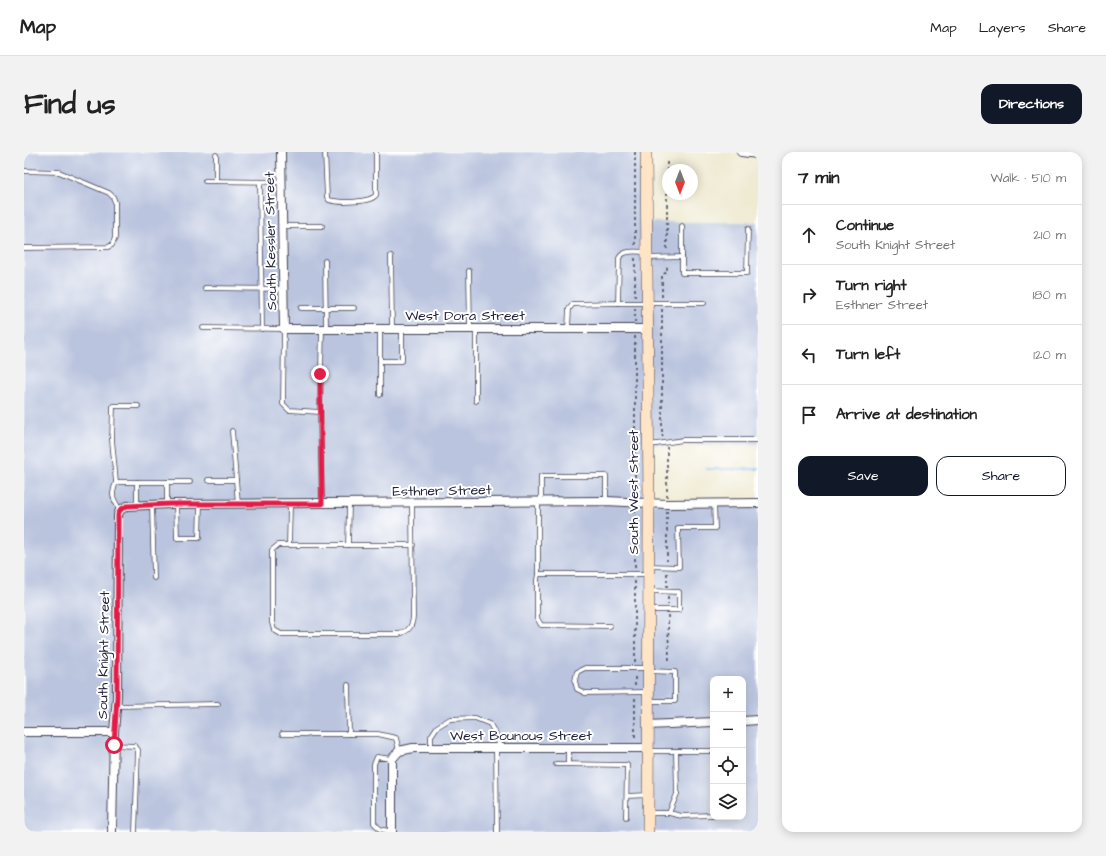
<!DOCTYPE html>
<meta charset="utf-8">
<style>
:root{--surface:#fff;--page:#f2f2f2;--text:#222;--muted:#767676;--line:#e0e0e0;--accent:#111827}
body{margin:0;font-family:"Architects Daughter",sans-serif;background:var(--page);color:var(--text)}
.controls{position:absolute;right:12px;bottom:12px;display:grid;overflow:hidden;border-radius:8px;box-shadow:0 2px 10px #0003}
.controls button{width:36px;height:36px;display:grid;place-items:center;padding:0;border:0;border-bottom:1px solid var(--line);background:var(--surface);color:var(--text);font:20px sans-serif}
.compass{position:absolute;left:638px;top:12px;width:36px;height:36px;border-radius:50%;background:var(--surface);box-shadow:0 2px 10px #0003;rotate:180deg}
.stop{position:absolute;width:12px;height:12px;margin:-9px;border:3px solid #e11d48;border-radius:50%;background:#fff}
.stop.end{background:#e11d48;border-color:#fff;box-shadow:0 1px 4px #0008}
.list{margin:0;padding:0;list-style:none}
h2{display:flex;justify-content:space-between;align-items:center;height:52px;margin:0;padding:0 16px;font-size:17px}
h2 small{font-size:13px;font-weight:400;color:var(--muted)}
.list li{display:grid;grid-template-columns:26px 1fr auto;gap:12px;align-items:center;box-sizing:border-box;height:60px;padding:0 16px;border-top:1px solid var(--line)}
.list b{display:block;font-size:15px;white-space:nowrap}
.list p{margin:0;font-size:13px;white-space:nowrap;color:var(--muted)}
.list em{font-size:13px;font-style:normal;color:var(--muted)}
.actions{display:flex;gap:8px;padding:12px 16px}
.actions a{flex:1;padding:9px 0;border:1px solid var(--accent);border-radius:12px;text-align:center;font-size:14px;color:var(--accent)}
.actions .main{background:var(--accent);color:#fff}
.icon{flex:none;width:22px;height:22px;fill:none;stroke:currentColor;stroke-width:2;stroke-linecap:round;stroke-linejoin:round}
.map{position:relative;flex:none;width:734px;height:680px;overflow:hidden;border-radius:12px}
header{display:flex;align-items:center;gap:24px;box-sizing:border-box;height:56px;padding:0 20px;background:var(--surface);border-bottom:1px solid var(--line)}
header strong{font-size:19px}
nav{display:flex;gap:22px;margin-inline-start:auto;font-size:14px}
.intro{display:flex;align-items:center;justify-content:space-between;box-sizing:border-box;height:96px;padding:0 24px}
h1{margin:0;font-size:28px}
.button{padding:10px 18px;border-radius:12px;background:var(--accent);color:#fff;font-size:14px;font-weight:700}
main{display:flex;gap:24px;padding:0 24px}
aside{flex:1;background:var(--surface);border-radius:12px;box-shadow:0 2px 10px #0003}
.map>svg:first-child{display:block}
</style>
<header>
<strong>Map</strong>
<nav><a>Map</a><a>Layers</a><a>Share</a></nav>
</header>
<div class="intro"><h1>Find us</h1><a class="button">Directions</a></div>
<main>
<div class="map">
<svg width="734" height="680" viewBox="0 0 734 680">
<rect width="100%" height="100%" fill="#fff"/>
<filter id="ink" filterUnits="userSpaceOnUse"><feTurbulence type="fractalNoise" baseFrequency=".025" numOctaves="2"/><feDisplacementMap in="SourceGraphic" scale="8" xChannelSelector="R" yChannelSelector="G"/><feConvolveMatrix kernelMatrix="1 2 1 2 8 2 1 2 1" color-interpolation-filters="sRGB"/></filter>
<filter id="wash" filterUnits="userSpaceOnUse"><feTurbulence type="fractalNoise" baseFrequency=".012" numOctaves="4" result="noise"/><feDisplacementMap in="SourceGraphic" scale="16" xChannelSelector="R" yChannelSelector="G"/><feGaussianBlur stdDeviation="0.9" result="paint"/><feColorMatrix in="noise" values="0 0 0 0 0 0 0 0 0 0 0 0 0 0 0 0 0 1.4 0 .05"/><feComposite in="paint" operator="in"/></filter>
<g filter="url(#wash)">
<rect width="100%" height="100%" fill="#efead2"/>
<!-- industrial -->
<path fill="#bac4de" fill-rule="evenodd" d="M0 0H622L623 70H734V292L624 293 625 351 734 350V680H0ZM689 527H719V665H689Z"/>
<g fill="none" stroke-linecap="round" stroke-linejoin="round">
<!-- stream -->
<polyline stroke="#7fb5ee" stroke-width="2" points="682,317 734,317"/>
</g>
</g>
<g filter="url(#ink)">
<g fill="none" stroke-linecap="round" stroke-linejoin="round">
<!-- service casing -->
<g stroke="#414052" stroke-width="5.5">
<g id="service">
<path d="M301 0 303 45 305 48C315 51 346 51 352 43V0"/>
<polyline points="192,3 192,29"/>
<polyline points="0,19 35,20 85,41 89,45 91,50 91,86 88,93 84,95 0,96"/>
<polyline points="181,29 257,30"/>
<polyline points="236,30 238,177"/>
<polyline points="259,74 298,74"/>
<polyline points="367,104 368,176"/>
<polyline points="658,105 658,74"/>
<polyline points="623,106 658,105 658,121 723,121 724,77"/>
<polyline points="301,109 302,177"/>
<polyline points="445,119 446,176"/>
<polyline points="181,136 259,137"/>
<polyline points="594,151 680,151"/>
<polyline points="277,156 330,156"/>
<polyline points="179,176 260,177 259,252 265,258 296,260 298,352"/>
<path d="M544 176 545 157 549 152 594 151 595 106C600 97 613 100 622 100"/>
<polyline points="356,177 356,243"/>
<polyline points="452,177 452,249"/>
<polyline points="356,209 378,209 378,176"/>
<polyline points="296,260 298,177"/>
<polyline points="208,279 214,352"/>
<polyline points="626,293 659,288 733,288"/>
<polyline points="184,328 212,328"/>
<polyline points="92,330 88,288 89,254 114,254"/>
<polyline points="113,330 113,353"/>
<polyline points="517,350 517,324 582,324 582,349"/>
<path d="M388 351 389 465C388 475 385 479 375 482H257L250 478 248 471V398L254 393H389"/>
<polyline points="143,352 143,330"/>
<polyline points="152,352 153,386 175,386 176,352"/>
<polyline points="128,353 130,426"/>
<path d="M96 358C88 345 87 344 92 330H166"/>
<polyline points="265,393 266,352"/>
<polyline points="324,393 325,352"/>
<polyline points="625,414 655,415 654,376 691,376 690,352"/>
<polyline points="514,422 514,350"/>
<polyline points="625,458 655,458 655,440 626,439"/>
<polyline points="586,474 517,473 513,466 513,428 514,422 623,422"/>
<polyline points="624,516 561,516 553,520 551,529 553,537 561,541 624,540"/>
<polyline points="624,519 651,520 651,549 626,549"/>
<polyline points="324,533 325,582"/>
<polyline points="92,554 194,552"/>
<polyline points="258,582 354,582 372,586 375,599"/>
<polyline points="90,593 111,594 114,598 111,680"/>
<polyline points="407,596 407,584 413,575 426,567 451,566 466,572 473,585 476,596"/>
<polyline points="472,596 473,680"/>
<polyline points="652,599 689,599"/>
<polyline points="368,607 353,605 350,612 350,671 356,677 368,680"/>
<polyline points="532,612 603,613 602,665"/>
<polyline points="544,612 544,596"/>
<polyline points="603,644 624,643"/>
<polyline points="624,661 645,661 653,642 652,599 625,599"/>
<polyline points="645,661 658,664 689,663"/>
</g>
</g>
<!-- minor casing -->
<g stroke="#414052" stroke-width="10">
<g id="minor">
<polyline points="257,0 260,177 623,177"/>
<polyline points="717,0 734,2"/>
<polyline points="719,569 734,568"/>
<polyline points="624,573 689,570"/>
<polyline points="0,580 90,580"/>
<polyline points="88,680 90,580 93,545 94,363 96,358 103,354 147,352 582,349 643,352 734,351"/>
<polyline points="368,680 368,607 375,599 389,596 624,596"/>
</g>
</g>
<!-- secondary casing -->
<g stroke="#414052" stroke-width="12">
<polyline id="secondary" points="622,0 625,351 624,680"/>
</g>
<!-- path -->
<g stroke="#414052" stroke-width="1.5" stroke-dasharray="3 3" stroke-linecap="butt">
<polyline points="611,0 611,94"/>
<polyline points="643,10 643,100"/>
<polyline points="611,106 611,146"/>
<polyline points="638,145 638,123 643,120 643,112"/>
<polyline points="611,156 611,170"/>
<polyline points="638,157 638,283 639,285"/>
<polyline points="611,184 611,342"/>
<polyline points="643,345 643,295"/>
<polyline points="611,358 611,416"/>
<polyline points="643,359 643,409"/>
<polyline points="643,421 643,435"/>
<polyline points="644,445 644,453"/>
<polyline points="644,463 645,510"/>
<polyline points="611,510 611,428"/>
<polyline points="611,534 611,522"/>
<polyline points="611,585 611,546"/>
</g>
<!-- service -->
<use href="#service" stroke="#fff" stroke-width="4"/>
<!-- minor -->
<use href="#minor" stroke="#fff" stroke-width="8"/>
<!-- secondary -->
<use href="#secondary" stroke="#ffe4c6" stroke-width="11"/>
</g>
</g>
<g fill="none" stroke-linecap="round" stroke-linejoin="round" filter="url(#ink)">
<!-- route -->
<polyline stroke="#e11d48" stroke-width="5" points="90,593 93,545 94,377 94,363 96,358 103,354 147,352 298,352 296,222"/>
</g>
<g text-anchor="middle" stroke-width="4" stroke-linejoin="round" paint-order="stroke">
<!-- street labels -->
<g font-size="14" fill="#22223b" stroke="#fff">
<text transform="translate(246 89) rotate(-91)" y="5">South Kessler Street</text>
<text x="441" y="168">West Dora Street</text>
<text transform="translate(418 338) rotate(-1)" y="5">Esthner Street</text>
<text transform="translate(609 340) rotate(-90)" y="5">South West Street</text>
<text transform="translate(79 503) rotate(-89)" y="5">South Knight Street</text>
<text x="497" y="588">West Bounous Street</text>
</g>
</g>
</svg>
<div class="controls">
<button>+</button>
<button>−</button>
<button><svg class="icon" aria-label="locate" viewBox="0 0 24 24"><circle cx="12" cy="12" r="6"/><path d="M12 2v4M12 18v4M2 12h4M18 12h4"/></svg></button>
<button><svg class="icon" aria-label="layers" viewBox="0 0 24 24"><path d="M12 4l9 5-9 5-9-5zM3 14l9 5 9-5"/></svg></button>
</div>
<svg class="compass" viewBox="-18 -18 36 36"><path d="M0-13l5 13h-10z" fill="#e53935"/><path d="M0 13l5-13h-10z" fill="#767676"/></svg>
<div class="stop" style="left:90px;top:593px"></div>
<div class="stop end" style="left:296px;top:222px"></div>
</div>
<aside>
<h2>7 min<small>Walk · 510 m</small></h2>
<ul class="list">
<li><svg class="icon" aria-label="ahead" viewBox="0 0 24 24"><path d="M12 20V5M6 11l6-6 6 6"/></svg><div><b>Continue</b><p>South Knight Street</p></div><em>210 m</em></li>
<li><svg class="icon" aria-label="right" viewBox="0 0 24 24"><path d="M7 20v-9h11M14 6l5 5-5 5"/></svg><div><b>Turn right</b><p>Esthner Street</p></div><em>180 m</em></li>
<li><svg class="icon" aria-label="left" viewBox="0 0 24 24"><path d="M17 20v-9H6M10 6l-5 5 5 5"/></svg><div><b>Turn left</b></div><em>120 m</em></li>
<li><svg class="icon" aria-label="arrive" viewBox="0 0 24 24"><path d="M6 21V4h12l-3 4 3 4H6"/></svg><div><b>Arrive at destination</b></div></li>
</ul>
<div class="actions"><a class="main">Save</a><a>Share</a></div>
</aside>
</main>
